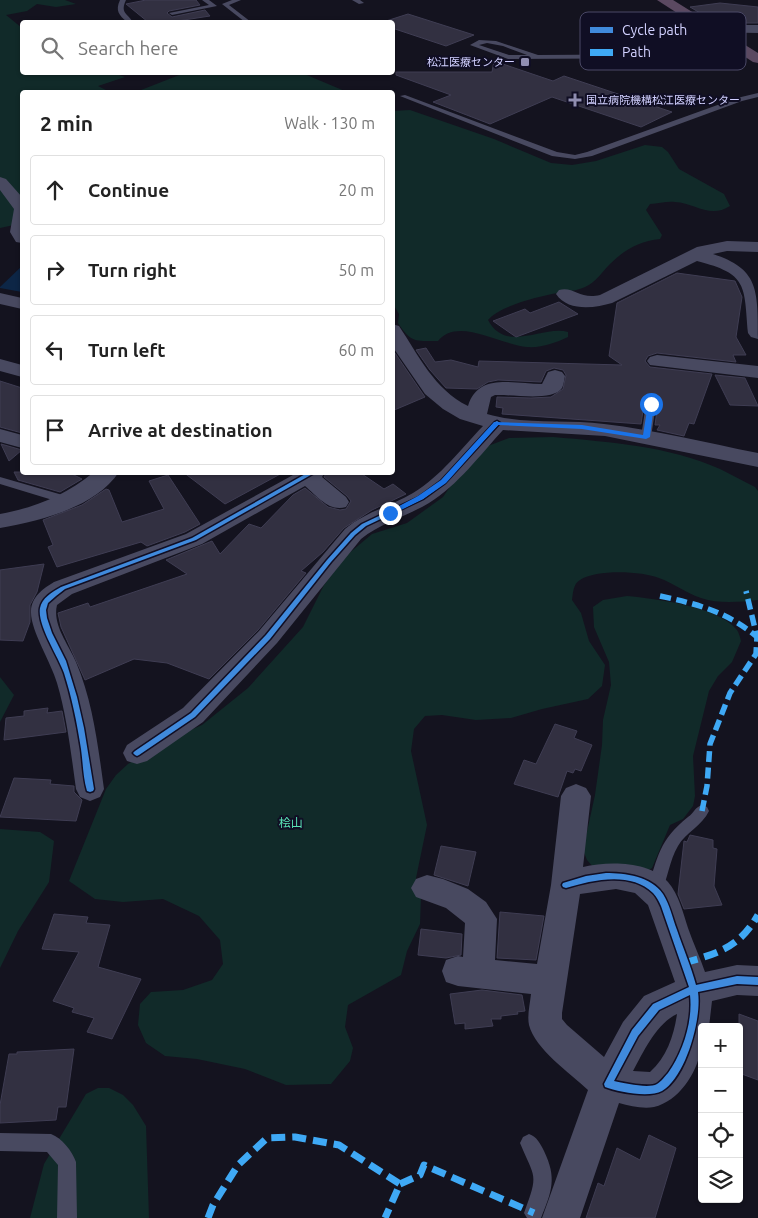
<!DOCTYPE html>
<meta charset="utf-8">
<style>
:root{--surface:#fff;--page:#f2f2f2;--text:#222;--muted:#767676;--line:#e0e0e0}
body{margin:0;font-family:Ubuntu,"Noto Sans JP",sans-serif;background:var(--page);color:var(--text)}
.controls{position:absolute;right:15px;bottom:15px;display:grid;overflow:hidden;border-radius:5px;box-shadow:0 1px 4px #0004}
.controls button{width:45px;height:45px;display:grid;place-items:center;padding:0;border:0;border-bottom:1px solid var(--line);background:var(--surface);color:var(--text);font:25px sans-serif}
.stop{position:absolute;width:15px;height:15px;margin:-11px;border:4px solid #1a73e8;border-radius:50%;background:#fff}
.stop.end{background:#1a73e8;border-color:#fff;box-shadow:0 1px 5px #0008}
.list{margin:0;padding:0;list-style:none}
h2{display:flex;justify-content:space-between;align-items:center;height:65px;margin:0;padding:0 20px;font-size:21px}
h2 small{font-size:16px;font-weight:400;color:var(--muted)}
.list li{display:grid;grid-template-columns:32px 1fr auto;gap:15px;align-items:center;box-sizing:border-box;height:70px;margin:0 10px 10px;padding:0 10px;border:1px solid var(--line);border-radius:5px}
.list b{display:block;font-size:19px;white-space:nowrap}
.list em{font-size:16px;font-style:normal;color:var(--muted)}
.icon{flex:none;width:28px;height:28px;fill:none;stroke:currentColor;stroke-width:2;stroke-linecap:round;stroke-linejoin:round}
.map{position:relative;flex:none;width:758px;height:1218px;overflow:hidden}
.search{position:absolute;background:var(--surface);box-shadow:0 1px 4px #0004;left:20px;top:20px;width:375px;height:55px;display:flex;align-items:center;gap:12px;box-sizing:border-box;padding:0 18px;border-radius:5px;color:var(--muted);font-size:19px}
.panel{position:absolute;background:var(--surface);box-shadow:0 1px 4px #0004;left:20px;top:90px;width:375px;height:385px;border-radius:5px}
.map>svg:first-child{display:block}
</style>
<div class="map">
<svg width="758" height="1218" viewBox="0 0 758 1218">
<rect width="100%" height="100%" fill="#14131f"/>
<!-- green -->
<g fill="#112a29">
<polygon points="0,0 65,0 76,4 56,7 37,4 27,11 6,15 22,28 22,72 110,72 125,77 98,86 110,92 22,92 22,200 0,177"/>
<polygon points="187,72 302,73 347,92 136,92"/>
<path d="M410 110 494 139 551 163 572 165 596 161 645 145 662 147 668 152 679 169 724 194 730 206C710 219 695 203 675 202 667 201 658 204 650 204L646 210 662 235 660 239C640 241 625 249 610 264 602 272 596 282 585 287 577 291 567 291 558 293 540 296 499 306 488 320 506 354 543 325 568 332V337C555 343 542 348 527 347 501 345 457 316 438 341 415 341 411 343 398 323L399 314 393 304V111Z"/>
<polygon points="0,187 15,205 14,225 0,228"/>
<path d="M553 437C609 442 669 446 720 469 732 475 743 481 755 487L758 491V600C739 602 719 604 701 598 686 593 673 583 659 578 642 571 596 569 580 580 573 584 573 593 572 600L581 613 589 641 605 665 602 686 588 699 542 709 511 718 476 720 442 715 425 716 414 729 411 751 427 825 416 878 421 896 420 924 407 951 401 975 348 1005 345 1027 353 1048 350 1061 331 1084 286 1085 245 1069 197 1059 165 1056 146 1043 138 1025 140 1004 151 992 183 990 212 980 223 964 220 940 199 916 163 899 123 902 95 899 69 881 106 789 116 775 128 764 166 741 202 725 248 688 303 627 324 585 347 555 372 534 407 523 443 497 454 481 488 446 509 438Z"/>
<path d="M627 596C656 599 718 606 737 630 739 633 740 637 741 641L732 662 718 676 709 691 693 756 695 796 693 806 683 819 670 825 652 868 645 872 595 869 587 860 583 850 595 795 602 745 603 720 611 685 609 662 594 627 593 607 603 600Z"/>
<polygon points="0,677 14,695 0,722"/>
<polygon points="0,829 40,832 54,841 49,882 18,931 0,968"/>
<polygon points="98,1088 109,1088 123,1095 133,1105 146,1126 149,1218 30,1218 44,1164 86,1094"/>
</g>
<!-- water -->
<polygon fill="#0d2646" points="22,266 22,292 0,288 0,287"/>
<!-- building -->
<g fill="#323041" stroke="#3f3d53">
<polygon points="146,0 196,0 200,5 169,11 167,13 172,17 205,10 210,16 171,22 148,22 126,4"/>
<polygon points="720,3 758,7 758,23 717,23 690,7"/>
<polygon points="408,14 474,35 446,46 392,28 392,22 383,22"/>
<polygon points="494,61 553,81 564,76 672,112 641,127 552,97 490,124 433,102 451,95 396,75 396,72 492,72"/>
<polygon points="677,273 735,281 742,297 736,337 746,355 733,355 736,362 657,353 648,356 645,361 650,367 712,374 694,424 689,423 684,436 657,430 660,425 655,425 658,403 652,399 644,404 641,424 502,414 503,408 496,407 497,397 531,398 551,397 563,389 566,375 563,370 554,368 546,371 541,382 498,380 488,382 477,389 446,388 430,370 416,350 426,348 435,362 451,360 478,367 479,361 622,365 609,356 617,303"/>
<polygon points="559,302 578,314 516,337 493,321 525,309 530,313"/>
<polygon points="395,353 425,397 392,411 392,354"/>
<polygon points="715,375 745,378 758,406 730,405"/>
<polygon points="0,381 22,388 22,433 0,427"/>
<polygon points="1,444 22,450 9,461"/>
<polygon points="14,472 68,472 82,479 60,492 18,480"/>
<polygon points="183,472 284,472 225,504"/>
<polygon points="327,472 359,472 384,489 393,484 406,494 372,510 344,528 323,552 301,571 306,573 258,630 209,679 167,663 134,659 85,680 61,627 58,613 88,603 90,607 187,574 166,560 212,541 220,554 249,524 261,528 293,495 305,488 328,507 340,510 346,509 351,501 347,496 324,477"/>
<polygon points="168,475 200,524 185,532 147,546 141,542 57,567 48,547 53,545 43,520 82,505 106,489 109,490 122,522 164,509 149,481"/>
<polygon points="44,564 37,592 30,605 30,622 23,641 0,640 0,570"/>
<polygon points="48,708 47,713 62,711 66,732 4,740 6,718 24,716 24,711"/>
<polygon points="555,724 577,731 574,738 592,745 581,771 575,769 573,773 567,771 558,797 514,784 524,760 536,764"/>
<polygon points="14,778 51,780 50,784 74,786 74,792 82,800 76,821 0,817"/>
<polygon points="690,835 713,840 713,848 717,849 714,886 722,905 684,909 678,894 684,841 687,842"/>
<polygon points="441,846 476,852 468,886 434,875"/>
<polygon points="500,912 544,916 536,960 497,958"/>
<polygon points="54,914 88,917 86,923 110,925 98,967 141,979 112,1039 87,1032 94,1018 72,1012 74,1008 53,1001 79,952 42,949"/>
<polygon points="421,929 462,934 461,955 446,958 418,955"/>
<polygon points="482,990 522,995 525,1011 517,1012 518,1014 501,1016 501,1019 491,1019 493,1026 465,1029 465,1023 455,1024 450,994"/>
<polygon points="739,1014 758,1021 758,1080 739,1073"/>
<polygon points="74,1049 66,1107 58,1107 56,1120 0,1123 0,1105 9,1054 17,1054 17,1052"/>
<polygon points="649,1135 676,1148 655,1218 586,1218 598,1183 604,1186 617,1148 640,1160"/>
</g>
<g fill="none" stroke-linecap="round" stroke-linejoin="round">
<!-- lane -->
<g fill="#484960" fill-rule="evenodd">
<path d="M120 0H126C120 13 127 13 133 22H127C119 15 115 11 120 0Z"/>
<polygon points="202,0 209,0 217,6 172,15 169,13 209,5"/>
<polygon points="232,0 241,0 229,5 251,22 245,22 222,4"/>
<polygon points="352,0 360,0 364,3 359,4"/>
<path d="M479 40 496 41 538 55 694 54 744 48 747 50 694 58 508 59 470 45ZM487 43 503 46 527 55H509L479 45Z"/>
<polygon points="758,93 758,97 742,101 592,156 575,159 552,156 400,96 405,95 557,152 575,155 587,152 737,98"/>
<polygon points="651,401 656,404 651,437 646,440 641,437 646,404"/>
<polygon points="0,477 73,498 75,501 69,505 0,484"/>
<path d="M702 805 707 807 709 811C702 826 686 832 678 846 669 861 668 879 660 895L655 897 650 895 647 890C658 857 659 840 688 817 694 813 695 807 702 805Z"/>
<path d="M0 1133 51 1134C62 1138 72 1151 76 1162L77 1218H57L58 1165 47 1152 0 1151Z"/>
<path d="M529 1134C537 1137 540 1143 544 1151 557 1178 552 1191 541 1218H527L524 1213C539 1173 535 1179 520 1143L523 1137Z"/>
</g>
<!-- street -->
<g fill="#484960" fill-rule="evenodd">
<polygon points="710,25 758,25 758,33 706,32 704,29"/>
<polygon points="0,177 6,179 22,197 22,243 16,242 10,232 14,209 0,190"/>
<path d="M727 241 758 242V252L727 251 713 254C758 269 758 288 758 339L751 337 748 333C744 285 748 274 697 261L612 303C595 308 568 312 556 294L559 290C574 286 580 300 600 295L697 247Z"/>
<polygon points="0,293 22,298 22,309 0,304"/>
<path d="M392 324 399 326C419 356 434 389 468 406 478 372 514 384 542 384L548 372 555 370 562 372 565 376C564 380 564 384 562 388 553 402 511 394 495 395L491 397 487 414C524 425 566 419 604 424 656 430 707 443 758 453V467L605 436 503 430C480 455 458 485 429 503 407 516 381 523 361 539L277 643 203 722 147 761 137 764 127 761 123 753 127 745 183 708 259 631 345 529C365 512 391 506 413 493 441 476 461 449 483 426L460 419 443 409 425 394 392 346Z"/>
<polygon points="657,355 758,366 758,378 650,365 647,361 650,357"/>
<polygon points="0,359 22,365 22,377 0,371"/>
<polygon points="0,429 22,435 22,448 0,442"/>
<path d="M94 472H119C95 508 39 521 0 528V514C36 507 65 496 94 472Z"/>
<path d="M291 472H325L322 477 346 497 349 502 346 507C329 512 318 497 305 486L202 544 72 594 57 605C52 625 69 645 76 662 93 702 98 746 104 789L100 797 90 801 80 797 76 789C71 753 67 717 57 683 51 662 30 630 31 611 31 597 44 588 54 582L186 534 293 475Z"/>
<path d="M576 784 586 788 591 796 583 867C609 861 649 861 668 882 679 895 683 913 688 928 693 943 700 957 705 972L737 965 758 966V996L737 995 712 1001 709 1027H702C702 1034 703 1043 701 1050 696 1074 679 1101 654 1107 643 1109 630 1106 619 1103L580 1218H542L588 1090C570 1073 535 1049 529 1025 527 1015 530 1004 531 994L458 986 446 982 442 971 446 960 458 956 463 957 465 923 446 908 416 897 411 888 416 879 427 875 443 879 468 889 486 902 497 919 495 960 537 964 551 885 561 796 566 788ZM616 889 635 893 648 905 675 982 644 996 623 1022 604 1057 567 1025 562 1019V1013L580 894ZM677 1014C674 1035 667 1057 650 1072L633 1071C644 1051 656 1024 677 1014Z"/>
</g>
<!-- highway -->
<polygon fill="#5b4961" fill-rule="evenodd" points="657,0 673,0 758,53 758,63 753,62"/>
<!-- quiet-far1 -->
<g stroke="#3fa9f5" stroke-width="5.5" stroke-dasharray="11 5.5" stroke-linecap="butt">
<path d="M660 596C697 604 728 612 757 637"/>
<polyline points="702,811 707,786 710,744 730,693 756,654 757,637 746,591"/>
</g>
<!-- quiet -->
<g stroke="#3fa9f5" stroke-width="7" stroke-dasharray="14 7" stroke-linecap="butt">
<path d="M684 963C718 953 739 948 758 915"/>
<polyline points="400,1184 420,1175 424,1165 534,1213"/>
<polyline points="208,1218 213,1205 238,1165 267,1138 295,1137 339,1145 400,1184 385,1218"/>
</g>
<!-- cycleway casing -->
<g stroke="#100e24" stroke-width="3">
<g id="cycleway">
<polygon points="497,421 500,423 499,424 445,483 423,499 366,526 355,535 331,562 270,639 195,717 139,755 137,756 135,755 133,753 135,751 191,713 266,635 327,560 351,533 362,524 419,497 441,481 495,422"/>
<path d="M309 472H316L196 540 65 589 56 596 48 603 46 610 47 618 52 633 66 661 77 697 84 728 94 789 93 791 90 792 87 791C83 778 83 763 81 749 77 723 72 698 64 673 58 656 37 625 40 608 42 598 52 592 61 587L192 538Z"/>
<path d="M606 873C625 873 651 876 663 894 670 905 672 917 677 930 683 948 691 966 696 985L737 976 758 977V985L737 984 698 992C702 1018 686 1077 662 1091 649 1098 618 1092 605 1087L604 1084 632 1030 653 1004 689 987 661 906C659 902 657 897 653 893 631 871 592 880 566 888L563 887 562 885 563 883 586 876ZM690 995C693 1021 683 1052 668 1073 665 1076 661 1082 657 1084 648 1089 625 1083 614 1081L638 1036 659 1010Z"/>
</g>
</g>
<!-- cycleway -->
<use href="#cycleway" fill="#408adc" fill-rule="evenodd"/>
</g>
<!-- route -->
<polygon fill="#1a73e8" points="651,402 654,404 650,437 646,439 582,429 498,425 446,483 423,499 393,514 386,513 418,496 441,480 494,422 582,425 643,435 648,404"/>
<!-- markers -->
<g fill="#908eb1" stroke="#100e24" stroke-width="2">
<rect x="520" y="57" width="10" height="10" rx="2.5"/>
<path d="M572.5 92.5h5v5h5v5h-5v5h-5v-5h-5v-5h5z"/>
</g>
<g text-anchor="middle" stroke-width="4" stroke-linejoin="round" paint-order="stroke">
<!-- far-poi labels -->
<g font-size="11" fill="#d2d1ff" stroke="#100e24" text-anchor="end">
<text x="515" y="66">松江医療センター</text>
<text x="586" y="104" text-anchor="start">国立病院機構松江医療センター</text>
</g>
<!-- park labels -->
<g font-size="12" fill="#5ae2b5" stroke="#100e24">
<text x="291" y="827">桧山</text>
</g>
</g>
<!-- legend -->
<rect x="580" y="12" width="166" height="58" rx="8" fill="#100e24" stroke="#4a4866" stroke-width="1"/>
<rect x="590" y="27" width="23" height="6" fill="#408adc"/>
<rect x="590" y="49" width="23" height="7" fill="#3fa9f5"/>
<g font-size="14" fill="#d2d1ff">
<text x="622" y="35">Cycle path</text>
<text x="622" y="57">Path</text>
</g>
</svg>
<div class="controls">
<button>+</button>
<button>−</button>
<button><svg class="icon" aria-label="locate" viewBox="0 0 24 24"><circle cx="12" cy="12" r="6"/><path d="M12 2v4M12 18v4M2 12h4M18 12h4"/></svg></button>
<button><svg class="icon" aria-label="layers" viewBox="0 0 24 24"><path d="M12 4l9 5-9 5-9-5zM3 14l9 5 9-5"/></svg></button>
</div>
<div class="stop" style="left:651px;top:404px"></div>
<div class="stop end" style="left:390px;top:513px"></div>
<div class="search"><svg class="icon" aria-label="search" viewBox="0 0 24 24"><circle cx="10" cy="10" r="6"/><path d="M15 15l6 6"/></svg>Search here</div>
<section class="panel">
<h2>2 min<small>Walk · 130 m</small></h2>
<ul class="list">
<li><svg class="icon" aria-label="ahead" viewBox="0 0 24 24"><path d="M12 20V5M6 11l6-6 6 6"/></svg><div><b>Continue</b></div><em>20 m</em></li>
<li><svg class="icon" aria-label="right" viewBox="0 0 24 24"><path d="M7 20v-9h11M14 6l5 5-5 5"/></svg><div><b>Turn right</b></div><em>50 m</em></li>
<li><svg class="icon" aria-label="left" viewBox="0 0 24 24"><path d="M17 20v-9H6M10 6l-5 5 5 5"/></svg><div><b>Turn left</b></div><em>60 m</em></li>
<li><svg class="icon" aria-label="arrive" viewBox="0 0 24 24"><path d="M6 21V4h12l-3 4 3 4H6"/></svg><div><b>Arrive at destination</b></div></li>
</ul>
</section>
</div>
